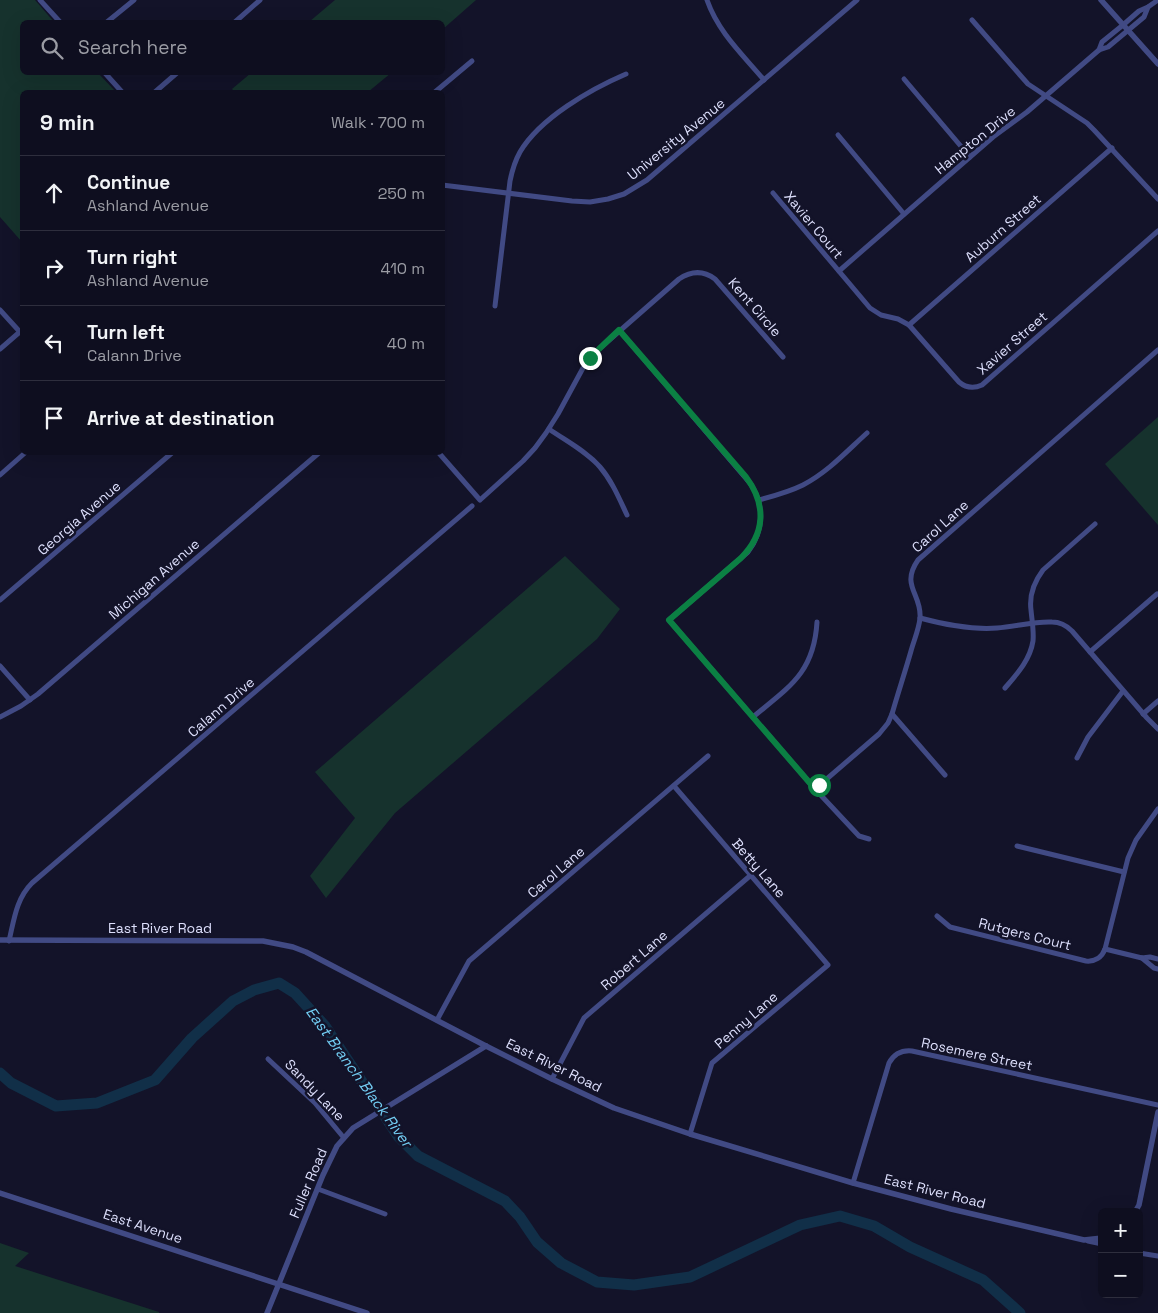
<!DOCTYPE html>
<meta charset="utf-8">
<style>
:root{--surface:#0e0e1f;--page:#171728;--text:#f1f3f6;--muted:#9b9ca4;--line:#2e2e3d}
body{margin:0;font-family:"Space Grotesk",sans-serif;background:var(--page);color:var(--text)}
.controls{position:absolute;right:15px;bottom:15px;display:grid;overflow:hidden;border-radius:8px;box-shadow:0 5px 20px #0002}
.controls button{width:45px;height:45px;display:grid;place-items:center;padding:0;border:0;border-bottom:1px solid var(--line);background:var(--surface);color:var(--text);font:25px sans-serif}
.stop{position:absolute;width:15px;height:15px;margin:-11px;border:4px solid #0b8043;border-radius:50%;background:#fff}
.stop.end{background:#0b8043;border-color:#fff;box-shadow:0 1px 5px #0008}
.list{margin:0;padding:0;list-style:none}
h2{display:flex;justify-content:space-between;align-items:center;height:65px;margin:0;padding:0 20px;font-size:21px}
h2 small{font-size:16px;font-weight:400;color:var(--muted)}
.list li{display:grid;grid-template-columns:32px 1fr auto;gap:15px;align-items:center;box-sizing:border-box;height:75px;padding:0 20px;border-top:1px solid var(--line)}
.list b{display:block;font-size:19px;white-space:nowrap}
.list p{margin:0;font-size:16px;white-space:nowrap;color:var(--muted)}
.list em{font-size:16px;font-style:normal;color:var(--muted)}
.icon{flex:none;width:28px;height:28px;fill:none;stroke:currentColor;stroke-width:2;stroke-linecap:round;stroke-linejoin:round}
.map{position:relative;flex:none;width:1158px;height:1313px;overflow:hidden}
.search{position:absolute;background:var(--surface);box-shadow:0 5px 20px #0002;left:20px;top:20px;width:425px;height:55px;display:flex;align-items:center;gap:12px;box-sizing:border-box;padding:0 18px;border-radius:8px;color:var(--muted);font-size:19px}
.panel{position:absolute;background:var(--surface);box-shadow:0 5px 20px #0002;left:20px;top:90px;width:425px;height:365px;border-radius:8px}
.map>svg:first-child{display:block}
</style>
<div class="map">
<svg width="1158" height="1313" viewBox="0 0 1158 1313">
<rect width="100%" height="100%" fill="#131329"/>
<!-- green -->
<g fill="#16322d">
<polygon points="0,0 35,0 54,22 22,22 22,72 98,73 116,92 22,92 22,242 0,217"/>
<polygon points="335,0 476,0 443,29 442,22 309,22"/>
<polygon points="251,73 251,72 391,73 368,92 235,92 232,89"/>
<polygon points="1158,417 1158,525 1105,464"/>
<polygon points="565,556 620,609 597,639 395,813 326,898 310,876 355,818 315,772"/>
<polygon points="0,1243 29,1253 15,1266 159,1312 159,1313 0,1313"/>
</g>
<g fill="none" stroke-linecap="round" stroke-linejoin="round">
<!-- river -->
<polyline stroke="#112f48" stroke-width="11" points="0,1073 11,1083 56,1106 97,1103 155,1080 192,1038 233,1001 254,990 279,983 295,993 325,1026 398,1136 418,1156 505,1201 520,1217 537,1242 561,1263 597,1282 634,1285 690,1277 800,1225 840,1216 874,1226 910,1247 983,1280 1020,1313"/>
<!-- minor -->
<g stroke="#414a84" stroke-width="5">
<polyline points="40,0 60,22"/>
<path d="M707 0C718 32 743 55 764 80"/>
<polyline points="972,20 1020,75 1028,84 1087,123 1094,130 1158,199"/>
<polyline points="107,22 134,0"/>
<polyline points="235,22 260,0"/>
<polyline points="1099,50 1102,42 1123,25 1139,11 1148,7 1158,0"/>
<polyline points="104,72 122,92"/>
<polyline points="904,79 970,157"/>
<polyline points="155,92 178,72"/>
<polyline points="435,92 472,61"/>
<polyline points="838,135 904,214"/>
<polyline points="442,185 572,201 590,202 608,199 624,194 647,180 857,0"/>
<path d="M773 193 870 308 881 315 898 319 909 325 959 382C966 388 973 389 982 385L1158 231"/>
<polyline points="839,271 993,137 1027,112 1099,50 1108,47 1144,17 1148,7"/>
<path d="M495 306 510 181C512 171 515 161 520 152 540 118 591 89 626 74"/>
<polyline points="0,310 20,332"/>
<polyline points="909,325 1112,148"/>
<path d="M619 330 750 483C765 505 764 531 748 552L669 620 815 789 859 836 869 839"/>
<polyline points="0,349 22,330"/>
<path d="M549 429C566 441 586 451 600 467 612 481 619 498 627 515"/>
<path d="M438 452 480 500 523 461 535 448 546 433 558 414 583 368 599 349 679 279C691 271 703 270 715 279L783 357"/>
<polyline points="0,475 26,452"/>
<path d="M759 500C774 496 789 492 803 485 828 472 847 451 867 433"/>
<polyline points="0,600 173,452"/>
<path d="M920 618C946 625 971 630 997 628 1015 627 1034 621 1052 622 1060 622 1067 626 1072 631L1147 718 1158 729"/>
<polyline points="1090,652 1157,594"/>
<polyline points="0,666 30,700"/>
<path d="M1005 688C1017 674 1030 660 1033 641 1034 631 1032 621 1031 610 1029 595 1034 582 1043 570L1095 524"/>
<polyline points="892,714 945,775"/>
<polyline points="1143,714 1158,701"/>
<polyline points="0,717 21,706 38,694 320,452"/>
<path d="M753 717C789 687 814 673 817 622"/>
<polyline points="1077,758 1088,737 1123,691"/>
<polyline points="674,786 828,965 712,1063 690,1134"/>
<path d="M815 789 879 734 888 723 892 714C898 693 905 672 911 651 914 640 919 629 920 618 922 594 900 586 918 560L1158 350"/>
<polyline points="1017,846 1124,872"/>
<path d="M937 916 950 927 1086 961C1095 962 1102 957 1105 949L1128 858 1136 840 1158 809"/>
<path d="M9 941C14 920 16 899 32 883L472 506"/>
<polyline points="1105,949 1142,958 1150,957 1158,959"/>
<polyline points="1142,958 1154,968 1158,969"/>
<polyline points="437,1020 469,961 708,756"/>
<polyline points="268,1059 315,1103 344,1138"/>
<polyline points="552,1079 584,1018 751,875"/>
<path d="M853 1183 889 1063C894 1054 902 1050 912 1051L1158 1105"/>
<polyline points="318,1189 385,1214"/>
<polyline points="1088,1241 1102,1244"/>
<polyline points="1139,1253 1158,1256"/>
</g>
<!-- tertiary -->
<g stroke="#414a84" stroke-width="5.5">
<polyline points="1101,0 1158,64"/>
<polyline points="0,940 263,941 293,947 306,952 486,1046 552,1079 614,1108 690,1134 853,1183 951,1209 1084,1240 1102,1238"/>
<polyline points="0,1193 367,1313"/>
<polyline points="1135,1212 1139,1205 1158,1112"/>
<polyline points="267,1313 323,1175 337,1146 353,1128 486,1046"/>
</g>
</g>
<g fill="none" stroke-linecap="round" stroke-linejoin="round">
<!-- route -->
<path stroke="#0b8043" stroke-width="6" d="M590 358 599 349 619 330 746 477C767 505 765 534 741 558L669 620 815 789 819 785"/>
</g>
<g text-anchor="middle" stroke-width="5" stroke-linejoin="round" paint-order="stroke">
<!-- street labels -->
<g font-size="14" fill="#dddffc" stroke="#131329">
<text transform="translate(676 139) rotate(-39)" y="5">University Avenue</text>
<text transform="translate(975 140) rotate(-39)" y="5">Hampton Drive</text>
<text transform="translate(814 225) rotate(50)" y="5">Xavier Court</text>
<text transform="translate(1003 228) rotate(-41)" y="5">Auburn Street</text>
<text transform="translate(755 307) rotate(49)" y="5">Kent Circle</text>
<text transform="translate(1012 343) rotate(-41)" y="5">Xavier Street</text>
<text transform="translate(79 518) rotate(-41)" y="5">Georgia Avenue</text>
<text transform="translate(940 526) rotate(-42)" y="5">Carol Lane</text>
<text transform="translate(154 579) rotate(-41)" y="5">Michigan Avenue</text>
<text transform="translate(221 707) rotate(-41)" y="5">Calann Drive</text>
<text transform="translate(759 868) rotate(49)" y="5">Betty Lane</text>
<text transform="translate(556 872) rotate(-41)" y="5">Carol Lane</text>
<text x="160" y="933">East River Road</text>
<text transform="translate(1025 934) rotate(14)" y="5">Rutgers Court</text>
<text transform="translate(634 960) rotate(-41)" y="5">Robert Lane</text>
<text transform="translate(746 1020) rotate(-41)" y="5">Penny Lane</text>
<text transform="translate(977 1054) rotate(12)" y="5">Rosemere Street</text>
<text transform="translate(554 1065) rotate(26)" y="5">East River Road</text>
<text transform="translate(315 1090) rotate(46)" y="5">Sandy Lane</text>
<text transform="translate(308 1183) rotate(-67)" y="5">Fuller Road</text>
<text transform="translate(935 1191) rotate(14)" y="5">East River Road</text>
<text transform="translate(143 1226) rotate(18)" y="5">East Avenue</text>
</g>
<!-- water labels -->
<g font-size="15" font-style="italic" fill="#73cef4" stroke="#131329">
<text transform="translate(359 1077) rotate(54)" y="5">East Branch Black River</text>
</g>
</g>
</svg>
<div class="controls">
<button>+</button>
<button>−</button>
</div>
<div class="stop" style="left:819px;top:785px"></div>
<div class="stop end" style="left:590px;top:358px"></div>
<div class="search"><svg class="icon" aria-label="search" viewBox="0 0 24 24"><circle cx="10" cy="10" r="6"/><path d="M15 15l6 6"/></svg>Search here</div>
<section class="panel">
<h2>9 min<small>Walk · 700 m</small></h2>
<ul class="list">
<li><svg class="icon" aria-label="ahead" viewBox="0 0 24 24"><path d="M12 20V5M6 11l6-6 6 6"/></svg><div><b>Continue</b><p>Ashland Avenue</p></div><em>250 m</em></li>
<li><svg class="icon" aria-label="right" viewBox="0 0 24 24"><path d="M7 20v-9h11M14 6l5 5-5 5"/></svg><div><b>Turn right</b><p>Ashland Avenue</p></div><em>410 m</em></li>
<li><svg class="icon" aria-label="left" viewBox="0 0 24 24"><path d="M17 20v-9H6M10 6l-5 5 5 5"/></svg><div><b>Turn left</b><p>Calann Drive</p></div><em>40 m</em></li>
<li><svg class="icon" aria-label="arrive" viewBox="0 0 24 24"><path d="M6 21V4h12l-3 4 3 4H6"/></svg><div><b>Arrive at destination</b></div></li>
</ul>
</section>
</div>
